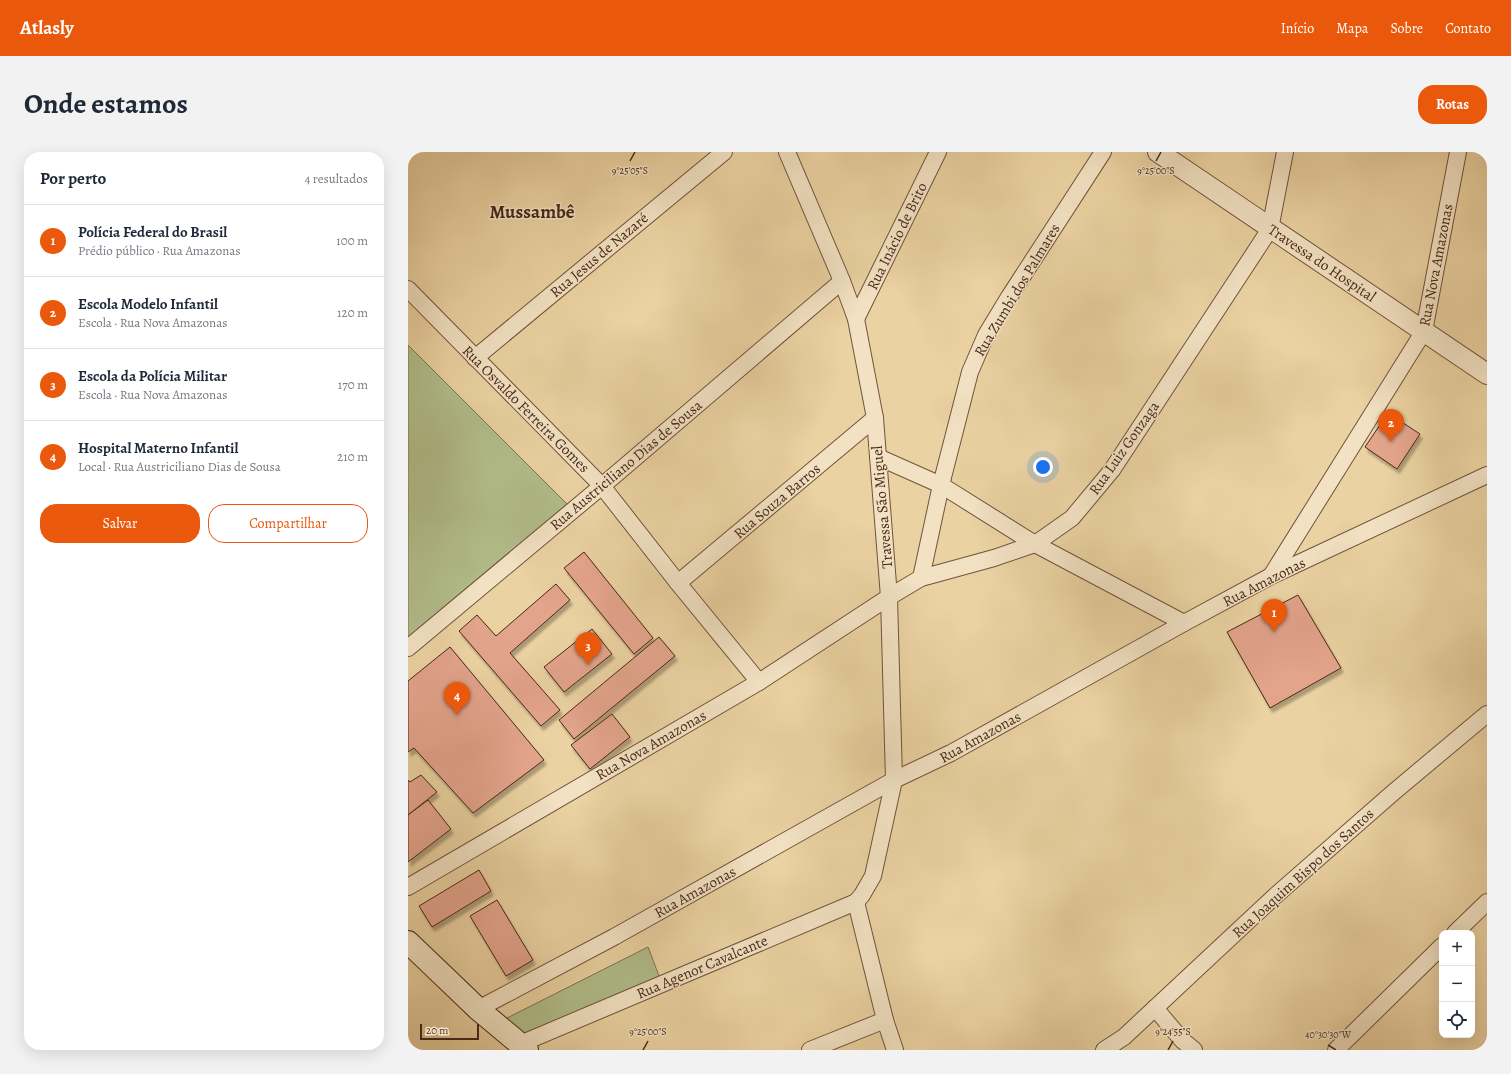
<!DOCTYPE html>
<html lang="pt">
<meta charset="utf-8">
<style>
:root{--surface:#fff;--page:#f2f2f3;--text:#1f2937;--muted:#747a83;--line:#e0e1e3;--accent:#ea580c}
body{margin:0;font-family:Alegreya,serif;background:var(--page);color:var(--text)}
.controls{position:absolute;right:12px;bottom:12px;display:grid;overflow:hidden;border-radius:8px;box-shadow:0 4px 16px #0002}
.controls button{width:36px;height:36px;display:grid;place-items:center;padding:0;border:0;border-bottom:1px solid var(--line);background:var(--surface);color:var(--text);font:20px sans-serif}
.scale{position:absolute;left:12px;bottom:10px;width:59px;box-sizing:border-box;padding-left:4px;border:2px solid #48291a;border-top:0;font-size:11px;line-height:14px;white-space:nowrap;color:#48291a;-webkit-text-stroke:3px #f2e2c3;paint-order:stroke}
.you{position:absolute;left:635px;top:315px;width:14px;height:14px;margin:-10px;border:3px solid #fff;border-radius:50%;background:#1a73e8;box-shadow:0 0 0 6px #1a73e833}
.badge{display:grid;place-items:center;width:26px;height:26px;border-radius:50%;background:var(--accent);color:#fff;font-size:13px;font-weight:700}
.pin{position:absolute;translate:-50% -33px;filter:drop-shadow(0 1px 2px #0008)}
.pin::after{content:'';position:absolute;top:21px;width:14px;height:12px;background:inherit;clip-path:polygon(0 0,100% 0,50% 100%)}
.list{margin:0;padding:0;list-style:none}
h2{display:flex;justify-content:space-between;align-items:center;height:52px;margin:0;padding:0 16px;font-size:17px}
h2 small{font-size:13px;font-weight:400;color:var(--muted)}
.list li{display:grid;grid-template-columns:26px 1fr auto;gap:12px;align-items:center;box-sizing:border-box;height:72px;padding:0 16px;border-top:1px solid var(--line)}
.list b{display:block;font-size:15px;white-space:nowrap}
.list p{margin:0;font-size:13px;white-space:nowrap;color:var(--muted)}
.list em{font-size:13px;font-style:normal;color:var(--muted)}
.actions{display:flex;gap:8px;padding:12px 16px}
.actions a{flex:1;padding:9px 0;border:1px solid var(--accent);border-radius:16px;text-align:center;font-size:14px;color:var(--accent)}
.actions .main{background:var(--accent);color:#fff}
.icon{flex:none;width:22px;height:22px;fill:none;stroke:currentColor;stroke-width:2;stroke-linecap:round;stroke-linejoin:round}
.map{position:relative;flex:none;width:1079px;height:898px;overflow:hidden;border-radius:16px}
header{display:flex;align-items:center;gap:24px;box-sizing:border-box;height:56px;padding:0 20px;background:var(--accent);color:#fff}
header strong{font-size:19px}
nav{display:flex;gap:22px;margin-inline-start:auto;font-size:14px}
.intro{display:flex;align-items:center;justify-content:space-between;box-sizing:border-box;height:96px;padding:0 24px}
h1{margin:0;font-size:28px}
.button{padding:10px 18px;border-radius:16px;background:var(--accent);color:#fff;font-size:14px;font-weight:700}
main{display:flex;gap:24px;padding:0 24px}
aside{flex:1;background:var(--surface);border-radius:16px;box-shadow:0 4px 16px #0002}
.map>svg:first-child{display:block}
</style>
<header>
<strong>Atlasly</strong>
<nav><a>Início</a><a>Mapa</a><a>Sobre</a><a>Contato</a></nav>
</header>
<div class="intro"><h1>Onde estamos</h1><a class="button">Rotas</a></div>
<main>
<aside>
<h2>Por perto<small>4 resultados</small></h2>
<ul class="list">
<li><span class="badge">1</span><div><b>Polícia Federal do Brasil</b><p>Prédio público · Rua Amazonas</p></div><em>100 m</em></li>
<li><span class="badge">2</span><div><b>Escola Modelo Infantil</b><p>Escola · Rua Nova Amazonas</p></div><em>120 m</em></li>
<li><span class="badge">3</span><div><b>Escola da Polícia Militar</b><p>Escola · Rua Nova Amazonas</p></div><em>170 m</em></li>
<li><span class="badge">4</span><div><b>Hospital Materno Infantil</b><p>Local · Rua Austriciliano Dias de Sousa</p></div><em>210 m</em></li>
</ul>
<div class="actions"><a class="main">Salvar</a><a>Compartilhar</a></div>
</aside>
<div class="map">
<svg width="1079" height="898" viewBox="0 0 1079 898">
<defs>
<filter id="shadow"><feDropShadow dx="2.5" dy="4.5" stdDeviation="1" flood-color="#0004"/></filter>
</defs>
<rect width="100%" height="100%" fill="#ebd2a2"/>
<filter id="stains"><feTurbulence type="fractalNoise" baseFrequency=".005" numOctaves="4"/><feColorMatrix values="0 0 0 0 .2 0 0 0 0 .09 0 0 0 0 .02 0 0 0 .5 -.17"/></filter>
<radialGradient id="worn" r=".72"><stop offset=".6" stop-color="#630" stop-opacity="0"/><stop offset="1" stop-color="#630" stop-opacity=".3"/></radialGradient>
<!-- green -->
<g fill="#b1bd8a" stroke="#7c7352">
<polygon points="0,193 159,352 0,485"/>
<polygon points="240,795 253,829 119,887 97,867"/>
</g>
<!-- building -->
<g fill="#e3a48c" stroke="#48291a" filter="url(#shadow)">
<polygon points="980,261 1012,282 989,317 957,295"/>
<polygon points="176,400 245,486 226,502 156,416"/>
<polygon points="148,432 162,448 102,501 152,558 133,574 51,479 69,463 88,484"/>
<polygon points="890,443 933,516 862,556 819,480"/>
<polygon points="184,477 204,502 156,540 136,515"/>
<polygon points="251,485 267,504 166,587 151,568"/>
<polygon points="42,495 136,608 65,661 6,596 0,600 0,529"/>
<polygon points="204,562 222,585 182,617 163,593"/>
<polygon points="13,623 29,640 0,663 0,628 2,630"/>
<polygon points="20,648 43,677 0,710 0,663"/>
<polygon points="71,718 83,739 24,775 11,754"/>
<polygon points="89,748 125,808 98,824 62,764"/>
</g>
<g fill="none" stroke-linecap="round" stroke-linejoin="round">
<!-- minor casing -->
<g stroke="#71533c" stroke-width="18">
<g id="minor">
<polyline points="0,137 194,334 270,431 351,530"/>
<polyline points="448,167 530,0"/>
<polyline points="67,206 316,0"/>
<polyline points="470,305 533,333 627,392 776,471"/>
<polyline points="863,424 1016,179 1050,0"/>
<polyline points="513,426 533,333 562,220 578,183 601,145 695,0"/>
<polyline points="270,431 467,266"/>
<polyline points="0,496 194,334 434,129"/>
<polyline points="0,735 351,530 481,445 513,426 586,406 627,392 664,366 704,318 862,77 877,0"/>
<polyline points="448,750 477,868 487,898"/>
<polyline points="1047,781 1079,750"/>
<polyline points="747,856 774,888 786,898"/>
<polyline points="70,857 206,785 486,628 543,601 776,471 863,424 1079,323"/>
<polyline points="112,892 448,750 454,743 465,724 486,628 481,445 467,266 448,167 434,129 379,0"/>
<polyline points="402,898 477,868"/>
<polyline points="696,898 716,885 867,744 987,639 1079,562"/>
<polyline points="928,898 1034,794"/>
</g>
</g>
<!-- tertiary casing -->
<g stroke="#71533c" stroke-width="22">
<polyline id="tertiary" points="750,0 1079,222"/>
</g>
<!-- secondary casing -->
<g stroke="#48291a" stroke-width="24">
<polyline id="secondary" points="0,790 70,857 119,898"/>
</g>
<!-- minor -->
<use href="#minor" stroke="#f2e2c3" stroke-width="16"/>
<!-- tertiary -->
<use href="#tertiary" stroke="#f2e2c3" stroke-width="20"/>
<!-- secondary -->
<use href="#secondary" stroke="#f2e2c3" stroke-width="22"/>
</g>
<!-- ticks -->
<path fill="none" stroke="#48291a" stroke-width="1.5" d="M222 9 227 0M748 9 753 0M920 893 928 898M235 898 240 889M760 898 765 889"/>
<g text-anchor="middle" stroke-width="3" stroke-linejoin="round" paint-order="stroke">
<!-- street labels -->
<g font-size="15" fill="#48291a" stroke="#f2e2c3">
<text transform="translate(489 84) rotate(-64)" y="5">Rua Inácio de Brito</text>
<text transform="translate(191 103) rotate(-40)" y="5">Rua Jesus de Nazaré</text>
<text transform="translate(914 111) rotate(34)" y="5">Travessa do Hospital</text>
<text transform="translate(1028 113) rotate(-79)" y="5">Rua Nova Amazonas</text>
<text transform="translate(609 138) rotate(-59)" y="5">Rua Zumbi dos Palmares</text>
<text transform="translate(118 257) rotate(45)" y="5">Rua Osvaldo Ferreira Gomes</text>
<text transform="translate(716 296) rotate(-55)" y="5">Rua Luiz Gonzaga</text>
<text transform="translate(218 313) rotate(-40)" y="5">Rua Austriciliano Dias de Sousa</text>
<text transform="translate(369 349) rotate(-40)" y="5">Rua Souza Barros</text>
<text transform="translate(474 355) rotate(-95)" y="5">Travessa São Miguel</text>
<text transform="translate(856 430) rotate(-27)" y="5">Rua Amazonas</text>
<text transform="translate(572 585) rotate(-29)" y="5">Rua Amazonas</text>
<text transform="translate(243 593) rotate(-30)" y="5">Rua Nova Amazonas</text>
<text transform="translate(895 721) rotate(-42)" y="5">Rua Joaquim Bispo dos Santos</text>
<text transform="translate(287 740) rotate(-29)" y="5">Rua Amazonas</text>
<text transform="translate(294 815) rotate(-23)" y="5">Rua Agenor Cavalcante</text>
</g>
<!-- district labels -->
<g font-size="19" font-weight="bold" fill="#48291a" stroke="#f2e2c3">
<text x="124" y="66">Mussambê</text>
</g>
</g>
<g font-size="10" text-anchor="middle" fill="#48291a" stroke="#f2e2c3" stroke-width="3" stroke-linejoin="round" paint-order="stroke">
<text x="222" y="22">9°25'05"S</text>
<text x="748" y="22">9°25'00"S</text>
<text x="240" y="883">9°25'00"S</text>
<text x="765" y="883">9°24'55"S</text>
<text x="920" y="886">40°30'30"W</text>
</g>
<rect width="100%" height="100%" filter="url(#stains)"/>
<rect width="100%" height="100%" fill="url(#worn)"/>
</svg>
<div class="controls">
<button>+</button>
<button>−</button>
<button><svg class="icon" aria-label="locate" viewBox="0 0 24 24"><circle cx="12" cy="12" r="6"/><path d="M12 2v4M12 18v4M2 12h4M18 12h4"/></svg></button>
</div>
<div class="scale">20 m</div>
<div class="you"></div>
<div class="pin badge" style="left:866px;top:480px">1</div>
<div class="pin badge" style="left:983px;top:290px">2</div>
<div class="pin badge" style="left:180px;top:513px">3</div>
<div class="pin badge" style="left:49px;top:563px">4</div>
</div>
</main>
